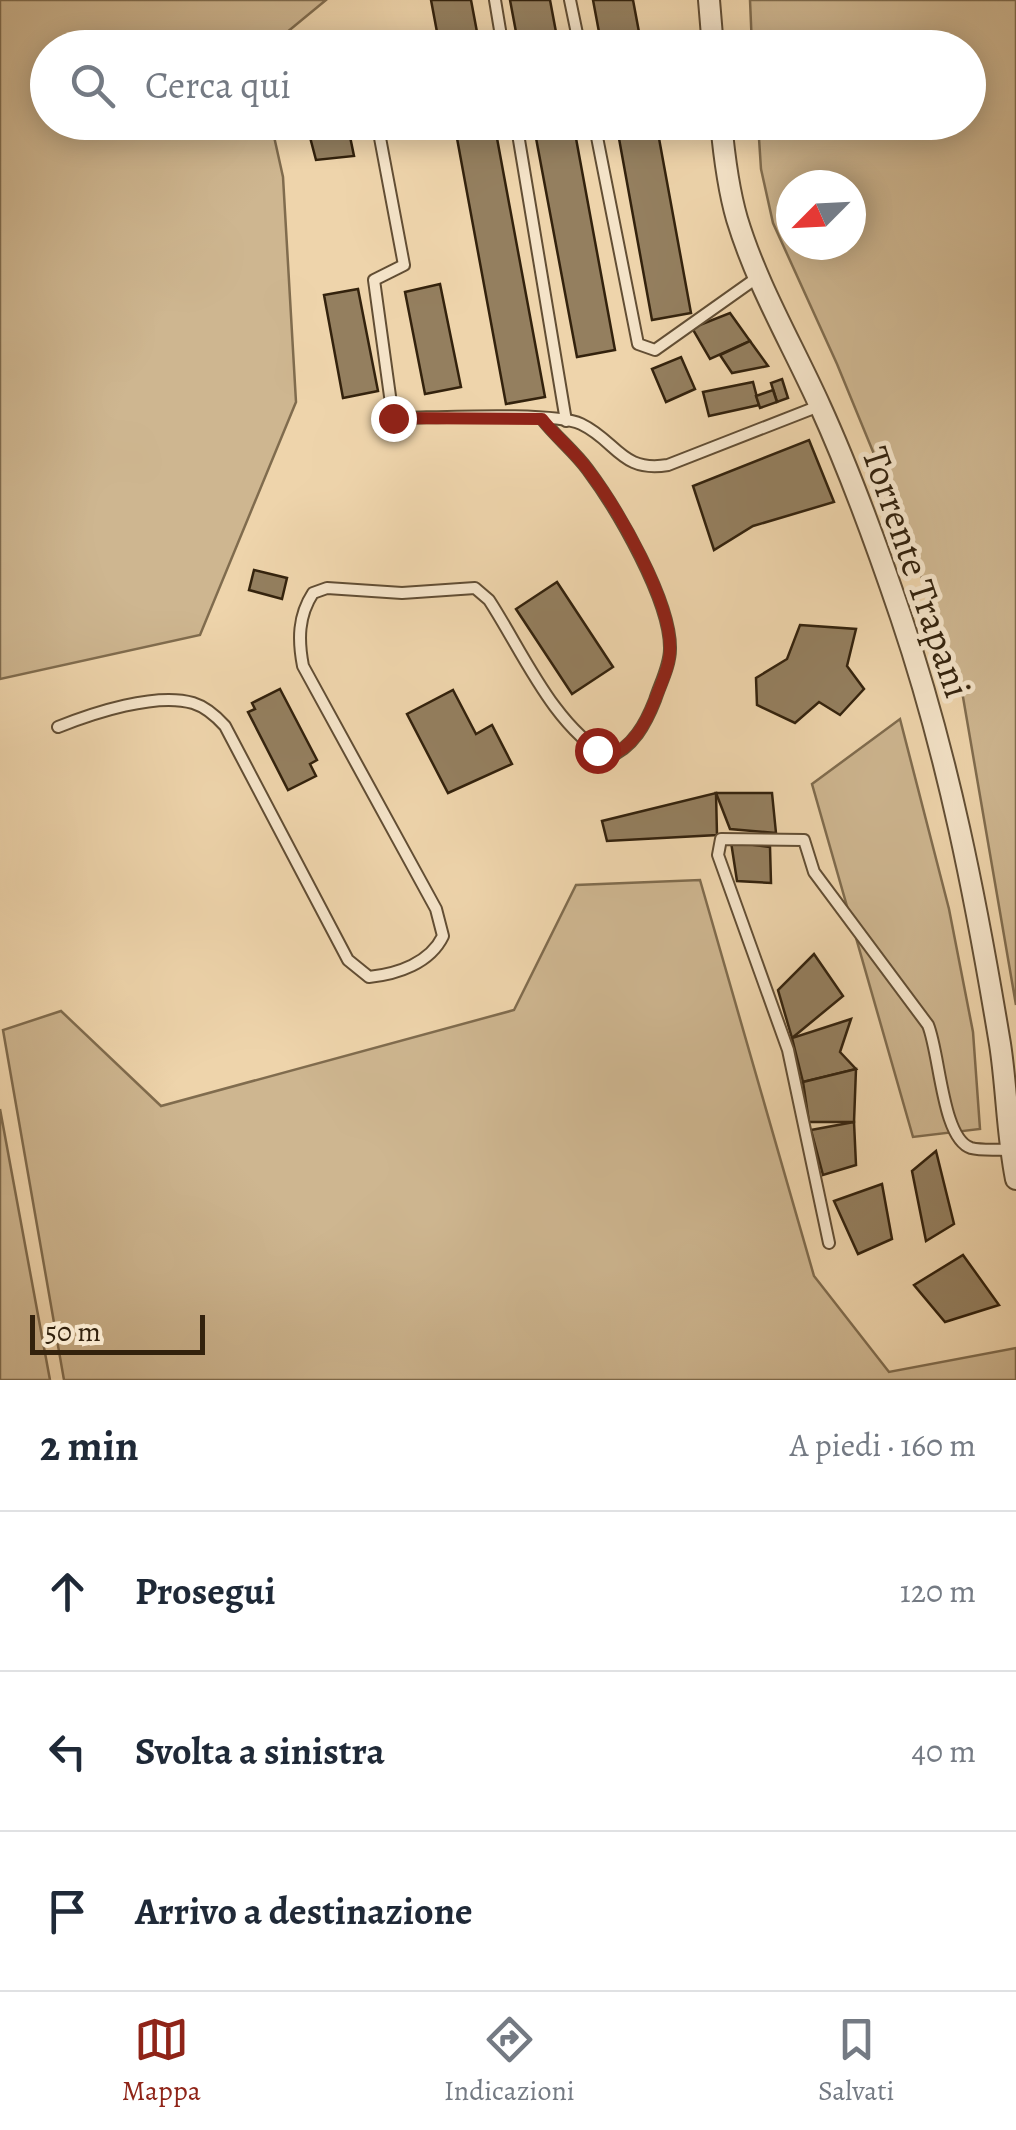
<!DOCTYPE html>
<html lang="it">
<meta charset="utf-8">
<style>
:root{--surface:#fff;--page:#f2f2f3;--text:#1f2937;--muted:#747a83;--line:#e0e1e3;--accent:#8f2418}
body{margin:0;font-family:Alegreya,serif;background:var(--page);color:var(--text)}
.compass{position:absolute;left:776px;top:170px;width:90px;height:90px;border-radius:50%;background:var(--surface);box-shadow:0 5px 25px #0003;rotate:246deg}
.scale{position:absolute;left:30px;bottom:25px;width:175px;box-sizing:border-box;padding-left:10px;border:5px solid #33220d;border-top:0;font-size:28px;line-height:35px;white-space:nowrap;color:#33220d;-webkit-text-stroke:8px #f4e3c8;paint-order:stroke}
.stop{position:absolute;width:30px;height:30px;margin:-22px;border:8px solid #8f2418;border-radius:50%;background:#fff}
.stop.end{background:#8f2418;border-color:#fff;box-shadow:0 2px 10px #0008}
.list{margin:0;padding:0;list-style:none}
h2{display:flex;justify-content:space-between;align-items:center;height:130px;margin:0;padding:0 40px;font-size:42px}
h2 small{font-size:32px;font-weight:400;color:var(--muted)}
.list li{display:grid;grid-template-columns:65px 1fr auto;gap:30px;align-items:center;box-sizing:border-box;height:160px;padding:0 40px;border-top:2px solid var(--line)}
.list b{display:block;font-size:38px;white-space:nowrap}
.list em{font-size:32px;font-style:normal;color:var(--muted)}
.icon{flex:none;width:55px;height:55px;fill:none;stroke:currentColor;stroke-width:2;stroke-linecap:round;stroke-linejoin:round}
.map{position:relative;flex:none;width:1016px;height:1380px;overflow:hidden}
.search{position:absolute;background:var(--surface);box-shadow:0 5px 25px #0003;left:30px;right:30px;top:30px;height:110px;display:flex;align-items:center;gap:25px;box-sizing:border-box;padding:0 35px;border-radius:55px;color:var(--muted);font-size:38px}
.sheet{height:610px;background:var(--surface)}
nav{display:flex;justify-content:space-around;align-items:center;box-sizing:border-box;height:140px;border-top:2px solid var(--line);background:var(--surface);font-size:28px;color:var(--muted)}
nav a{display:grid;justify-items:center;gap:5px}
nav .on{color:var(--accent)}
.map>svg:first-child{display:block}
</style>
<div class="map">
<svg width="1016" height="1380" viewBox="0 0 1016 1380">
<rect width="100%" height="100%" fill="#eed4ab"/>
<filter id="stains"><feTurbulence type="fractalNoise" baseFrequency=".002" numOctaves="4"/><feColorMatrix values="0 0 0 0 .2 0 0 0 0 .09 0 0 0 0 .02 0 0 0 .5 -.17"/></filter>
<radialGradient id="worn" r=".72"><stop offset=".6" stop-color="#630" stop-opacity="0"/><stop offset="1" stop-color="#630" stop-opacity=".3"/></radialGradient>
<!-- green -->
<g fill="#ceb690" stroke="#806c4e" stroke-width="2.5" fill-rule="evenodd">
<polygon points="0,0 326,0 269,47 48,48 48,122 271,123 283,177 296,402 200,635 0,679"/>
<path d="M750 0H1016V1005L963 697 906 532 837 364 773 223 761 169 758 123 968 122V48L752 47ZM851 185V245H791V185Z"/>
<polygon points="900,719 949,909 973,1032 980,1129 913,1137 812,784"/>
<polygon points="700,880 814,1276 889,1372 1016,1348 1016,1380 64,1380 3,1030 61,1011 161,1106 514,1010 576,885"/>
<polygon points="0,1109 50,1380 0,1380"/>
</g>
<!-- building -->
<g fill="#947f5f" stroke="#33220d" stroke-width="2.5">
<polygon points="431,0 471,0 480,48 440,48"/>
<polygon points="510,0 550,0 559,48 519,48"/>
<polygon points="593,0 633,0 642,48 602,48"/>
<polygon points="306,122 347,122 354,156 316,160"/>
<polygon points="454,122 494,122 545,397 506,404"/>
<polygon points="533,122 573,122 615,350 577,357"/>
<polygon points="616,122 656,122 691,313 652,320"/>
<polygon points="440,284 461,387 425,394 405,292"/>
<polygon points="358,289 378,391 343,398 324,295"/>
<polygon points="730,313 750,341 710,359 692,328"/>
<polygon points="750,341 768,366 732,373 720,355"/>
<polygon points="681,357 695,389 666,402 652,369"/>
<polygon points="782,379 788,398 777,402 771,383"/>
<polygon points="753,382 759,405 709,416 703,392"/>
<polygon points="773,390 777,402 760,408 756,396"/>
<polygon points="809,440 834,502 753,526 714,550 693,486"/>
<polygon points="254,570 287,578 282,599 249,590"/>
<polygon points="557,582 613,667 572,694 516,609"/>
<polygon points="800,625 856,629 847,666 864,689 840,715 819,702 795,723 757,705 756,678 787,659"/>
<polygon points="280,689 317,760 310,764 316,776 288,790 248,712 255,709 252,703"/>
<polygon points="453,690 476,734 492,725 512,764 448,793 407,714"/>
<polygon points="716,793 772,793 776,833 730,829"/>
<polygon points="716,793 717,835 607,841 602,821"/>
<polygon points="731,842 770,847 771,883 737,881"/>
<polygon points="814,954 843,996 792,1038 778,990"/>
<polygon points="851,1019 840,1052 856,1069 803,1082 792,1038"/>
<polygon points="856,1069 854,1122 809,1122 803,1082"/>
<polygon points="854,1122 856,1165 823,1175 811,1130"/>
<polygon points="936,1151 954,1224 926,1241 912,1171"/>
<polygon points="882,1184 892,1239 858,1254 834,1201"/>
<polygon points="963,1255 999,1305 945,1322 914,1285"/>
</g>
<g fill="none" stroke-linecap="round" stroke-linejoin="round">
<!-- service casing -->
<g stroke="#624e34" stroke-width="14">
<g id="service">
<polyline points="495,0 503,48"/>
<polyline points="570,0 580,48"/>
<path d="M377 122 404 265 374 280 393 418C430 418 553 411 581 424 617 441 621 473 668 465L819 406"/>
<polyline points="516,122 566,421"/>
<polyline points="594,122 638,344 655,350 758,277"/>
<path d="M58 727C93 713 156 692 193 703 206 707 216 716 225 726L348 960 369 977C398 974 430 963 443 936L436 909 303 666C298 640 298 616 313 593L327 588 402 593 475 588 489 600C523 652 552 724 608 757 633 748 646 723 655 700 660 684 670 666 670 649 671 601 617 509 588 470 575 452 556 437 542 419"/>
<path d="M829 1243 788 1050 718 855 721 839 804 840 814 872 928 1025C940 1054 942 1139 971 1148 982 1151 998 1149 1010 1150"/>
</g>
</g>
<!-- minor casing -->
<g stroke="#624e34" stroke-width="24">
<g id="minor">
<polyline points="709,0 713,48"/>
<path d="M721 122C724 155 728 188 737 219 757 285 792 344 820 406 851 474 877 546 901 617 948 756 976 899 1000 1044 1007 1089 1007 1134 1016 1179"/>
</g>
</g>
<!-- service -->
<use href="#service" stroke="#f4e3c8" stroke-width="10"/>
<!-- minor -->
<use href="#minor" stroke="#f4e3c8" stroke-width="20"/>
</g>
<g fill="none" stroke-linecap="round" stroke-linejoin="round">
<!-- route -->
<path stroke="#8f2418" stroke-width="12" d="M393 418 542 419C556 437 575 452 588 470 618 509 671 601 670 649 670 666 661 684 655 700 646 723 633 748 608 756L597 750"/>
</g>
<g text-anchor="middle" stroke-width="10" stroke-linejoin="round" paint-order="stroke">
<!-- street labels -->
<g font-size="38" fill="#33220d" stroke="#f4e3c8">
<text transform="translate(917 572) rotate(71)" y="13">Torrente Trapani</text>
</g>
</g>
<rect width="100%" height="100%" filter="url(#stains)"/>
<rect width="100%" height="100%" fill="url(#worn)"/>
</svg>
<svg class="compass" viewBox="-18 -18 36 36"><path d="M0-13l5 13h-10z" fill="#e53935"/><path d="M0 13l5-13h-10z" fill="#747a83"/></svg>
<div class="scale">50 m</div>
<div class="stop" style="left:597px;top:750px"></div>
<div class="stop end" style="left:393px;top:418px"></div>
<div class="search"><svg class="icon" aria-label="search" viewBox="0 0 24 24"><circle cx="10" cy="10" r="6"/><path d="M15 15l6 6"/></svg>Cerca qui</div>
</div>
<section class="sheet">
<h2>2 min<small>A piedi · 160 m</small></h2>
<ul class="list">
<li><svg class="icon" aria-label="ahead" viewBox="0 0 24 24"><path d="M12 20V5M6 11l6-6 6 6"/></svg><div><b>Prosegui</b></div><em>120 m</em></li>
<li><svg class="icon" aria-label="left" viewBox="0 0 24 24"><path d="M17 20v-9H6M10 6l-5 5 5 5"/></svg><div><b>Svolta a sinistra</b></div><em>40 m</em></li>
<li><svg class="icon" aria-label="arrive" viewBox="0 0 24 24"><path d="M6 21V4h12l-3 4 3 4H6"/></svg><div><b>Arrivo a destinazione</b></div></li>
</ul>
</section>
<nav>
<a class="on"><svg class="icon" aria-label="map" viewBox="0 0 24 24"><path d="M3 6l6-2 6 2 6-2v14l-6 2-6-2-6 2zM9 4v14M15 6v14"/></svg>Mappa</a>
<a><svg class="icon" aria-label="directions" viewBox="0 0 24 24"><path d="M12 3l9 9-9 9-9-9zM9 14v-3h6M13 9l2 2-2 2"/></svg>Indicazioni</a>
<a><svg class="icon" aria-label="saved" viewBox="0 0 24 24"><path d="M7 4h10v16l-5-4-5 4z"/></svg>Salvati</a>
</nav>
